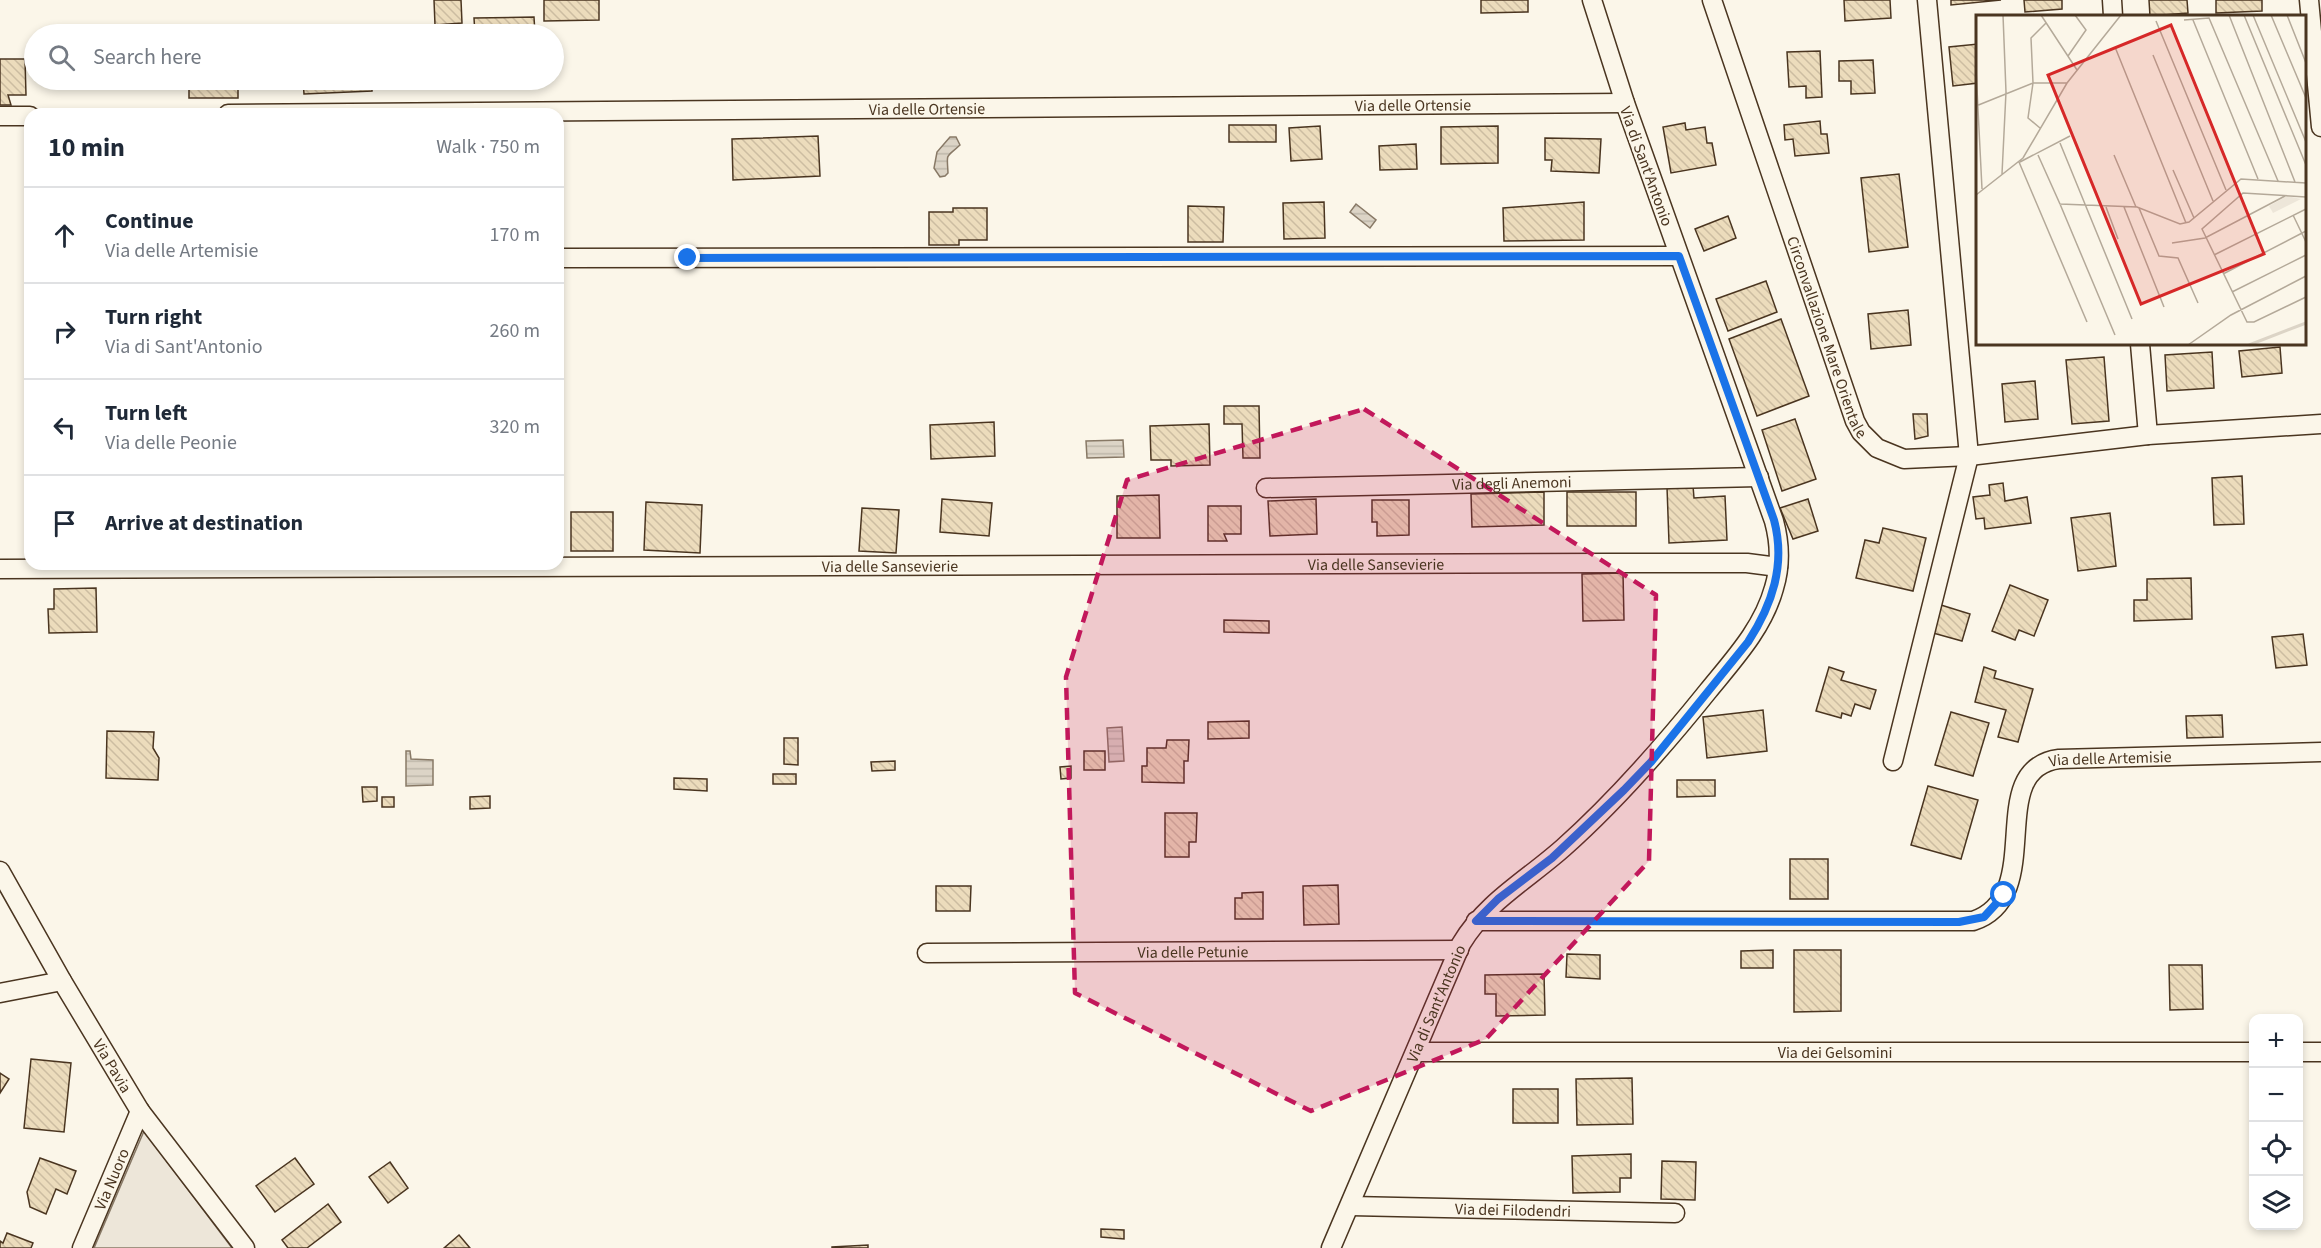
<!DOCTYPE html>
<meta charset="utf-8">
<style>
:root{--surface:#fff;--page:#f6f6f7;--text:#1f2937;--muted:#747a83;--line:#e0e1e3}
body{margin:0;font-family:"Source Sans 3",sans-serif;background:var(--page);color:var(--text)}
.controls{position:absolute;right:18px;bottom:18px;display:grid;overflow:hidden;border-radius:12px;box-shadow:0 3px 9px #0003}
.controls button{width:54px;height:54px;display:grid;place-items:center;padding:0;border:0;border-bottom:2px solid var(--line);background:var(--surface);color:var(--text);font:30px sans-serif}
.stop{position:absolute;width:18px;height:18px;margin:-14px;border:4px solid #1a73e8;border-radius:50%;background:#fff}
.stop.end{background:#1a73e8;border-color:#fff;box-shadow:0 2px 6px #0008}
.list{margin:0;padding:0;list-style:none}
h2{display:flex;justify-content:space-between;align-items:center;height:78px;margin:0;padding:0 24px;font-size:26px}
h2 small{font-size:20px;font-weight:400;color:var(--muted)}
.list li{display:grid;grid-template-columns:39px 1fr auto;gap:18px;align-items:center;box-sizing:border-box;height:96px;padding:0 24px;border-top:2px solid var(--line)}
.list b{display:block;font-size:22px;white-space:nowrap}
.list p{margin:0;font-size:20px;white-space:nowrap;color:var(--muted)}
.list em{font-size:20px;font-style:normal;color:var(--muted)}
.icon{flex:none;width:33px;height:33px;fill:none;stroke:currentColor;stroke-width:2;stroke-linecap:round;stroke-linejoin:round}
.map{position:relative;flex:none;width:2321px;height:1248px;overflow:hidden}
.search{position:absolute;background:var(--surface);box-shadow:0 3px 9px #0003;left:24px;top:24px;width:540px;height:66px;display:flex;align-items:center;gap:15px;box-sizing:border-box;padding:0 21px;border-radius:33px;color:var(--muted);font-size:22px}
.panel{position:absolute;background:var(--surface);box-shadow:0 3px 9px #0003;left:24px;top:108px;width:540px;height:462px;border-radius:18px}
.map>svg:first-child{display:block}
</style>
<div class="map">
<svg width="2321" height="1248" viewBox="0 0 2321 1248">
<defs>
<pattern id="water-rules" width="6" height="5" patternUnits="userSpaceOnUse" patternTransform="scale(1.5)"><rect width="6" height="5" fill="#dcd4c6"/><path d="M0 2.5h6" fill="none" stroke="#beb7aa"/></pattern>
<pattern id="building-back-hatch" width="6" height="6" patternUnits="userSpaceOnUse" patternTransform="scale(1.5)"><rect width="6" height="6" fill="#ecdcbc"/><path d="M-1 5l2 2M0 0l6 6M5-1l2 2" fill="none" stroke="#ccbda1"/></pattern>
</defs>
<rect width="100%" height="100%" fill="#fbf6e9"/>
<!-- green -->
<polygon fill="#ede6d9" stroke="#887966" stroke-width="1.5" points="144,1131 232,1248 94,1248"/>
<!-- water -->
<g fill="url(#water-rules)" stroke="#887966" stroke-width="1.5">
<path d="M950 137H956L960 145C945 159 947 152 948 173L945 176 940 177 934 168 937 152Z"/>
<polygon points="1356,204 1376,220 1370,228 1350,212"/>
<polygon points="1123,440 1124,457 1087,458 1086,441"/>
<polygon points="1122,727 1124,761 1109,762 1107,728"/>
<polygon points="406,751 410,751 411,759 433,760 433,785 406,786"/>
</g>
<!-- building -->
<g fill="url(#building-back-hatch)" stroke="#4a3520" stroke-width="1.5">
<polygon points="434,0 461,0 462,23 435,25"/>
<polygon points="544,0 599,0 599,20 544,21"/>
<polygon points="1481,0 1528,0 1528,12 1481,13"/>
<polygon points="1844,0 1890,0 1891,18 1845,21"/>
<polygon points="1951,0 2001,0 1951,5"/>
<polygon points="2024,0 2062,0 2062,9 2025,12"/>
<polygon points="2149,0 2187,0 2188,13 2150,16"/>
<polygon points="2216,0 2262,0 2262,11 2216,13"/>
<polygon points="534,17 535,34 475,34 474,18"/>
<polygon points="1978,44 1978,83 1953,86 1949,47"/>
<polygon points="1820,51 1822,97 1806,98 1806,86 1789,87 1787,52"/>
<polygon points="0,59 25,59 26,95 8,95 11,105 0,105"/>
<polygon points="1873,60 1875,93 1851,94 1851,81 1839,81 1839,61"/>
<rect x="189" y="80" width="49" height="18"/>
<polygon points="303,80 372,80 372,91 304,94"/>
<polygon points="452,80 493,80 493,89 451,86"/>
<polygon points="1820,121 1821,134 1827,134 1829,153 1795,156 1793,139 1785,140 1784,125"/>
<polygon points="1685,123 1686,130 1705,127 1707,143 1712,143 1716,165 1671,173 1663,127"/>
<rect x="1229" y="125" width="47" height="17"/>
<polygon points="1320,126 1322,159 1291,161 1289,128"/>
<polygon points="1498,126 1498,163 1441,164 1441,127"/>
<polygon points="818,136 820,176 733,180 732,139"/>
<polygon points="1545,138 1601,139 1599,173 1551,171 1552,160 1545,160"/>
<polygon points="1416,144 1417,169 1380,170 1379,146"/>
<polygon points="1899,174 1908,247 1869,252 1861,178"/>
<polygon points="1324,202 1325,238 1284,239 1283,203"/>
<polygon points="1584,202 1584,240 1504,241 1503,208"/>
<polygon points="1188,206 1224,207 1223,242 1188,242"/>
<polygon points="953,208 987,208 987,240 959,240 959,245 929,245 929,212 953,212"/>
<polygon points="1728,216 1736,238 1704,251 1695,229"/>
<polygon points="1766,281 1777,312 1728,331 1716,299"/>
<polygon points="1908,310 1911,345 1871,349 1868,314"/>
<polygon points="1781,319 1809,396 1757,416 1729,339"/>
<polygon points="2280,347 2282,373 2242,377 2239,351"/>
<polygon points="2212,352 2214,388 2167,391 2165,355"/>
<polygon points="2104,357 2109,421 2072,424 2066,360"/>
<polygon points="2035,381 2038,419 2005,422 2002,384"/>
<polygon points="1224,406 1259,406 1260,458 1243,458 1242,424 1224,424"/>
<polygon points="1913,414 1927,414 1928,436 1915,439"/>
<polygon points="1795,419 1816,479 1782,491 1762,430"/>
<polygon points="994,422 995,456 931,459 930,425"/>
<polygon points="1209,424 1210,465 1171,466 1171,460 1151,460 1150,426"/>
<polygon points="2242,476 2244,524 2214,525 2212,478"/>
<polygon points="2003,483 2005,501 2027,497 2031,523 1985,529 1984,518 1976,519 1973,497 1990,495 1989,485"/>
<polygon points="1693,486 1694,498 1725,496 1727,540 1669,543 1667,487"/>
<polygon points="1544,492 1544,525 1472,527 1471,494"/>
<rect x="1567" y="492" width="69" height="34"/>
<polygon points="1159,495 1160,538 1117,538 1117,496"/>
<polygon points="942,499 992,503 989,536 940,532"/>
<polygon points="1316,499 1317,534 1270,536 1268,501"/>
<polygon points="1808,499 1818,531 1793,539 1780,508"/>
<polygon points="1372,500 1409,500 1409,535 1377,536 1377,522 1372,522"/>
<polygon points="646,502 702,505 700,553 644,550"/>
<polygon points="1208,506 1241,506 1241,534 1224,534 1227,541 1208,541"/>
<polygon points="862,508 899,510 896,553 859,551"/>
<rect x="571" y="512" width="42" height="39"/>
<polygon points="2110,513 2116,566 2078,571 2071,518"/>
<polygon points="1883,528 1926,538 1913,591 1856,578 1865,540 1879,543"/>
<polygon points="1623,573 1624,620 1583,621 1582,574"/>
<polygon points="2191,578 2192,619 2134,621 2134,600 2147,600 2147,579"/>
<polygon points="2010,585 2048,600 2034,636 2019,630 2015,640 1992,631"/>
<polygon points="96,588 97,632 49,633 48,609 54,609 54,589"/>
<polygon points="1941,605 1970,614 1962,641 1933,633"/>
<polygon points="1224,620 1269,621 1269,633 1224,632"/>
<polygon points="2303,634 2307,665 2276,668 2272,637"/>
<polygon points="1829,667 1844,672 1841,680 1876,690 1870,709 1855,704 1851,716 1842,713 1841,718 1816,711"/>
<polygon points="1984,667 1996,671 1994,678 2033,689 2018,742 1998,737 2006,710 1975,702"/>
<polygon points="1763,710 1767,751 1707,758 1703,717"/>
<polygon points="1951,712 1989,723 1973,776 1935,765"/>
<polygon points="2222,715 2223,737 2187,738 2186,716"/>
<polygon points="1249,721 1249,738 1208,739 1208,722"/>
<polygon points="107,731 154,732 153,748 159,758 158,780 106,778"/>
<polygon points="784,738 798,738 798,765 784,764"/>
<polygon points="1167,740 1189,740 1188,761 1184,761 1184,783 1142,782 1142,766 1147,766 1147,748 1166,748"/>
<rect x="1084" y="751" width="21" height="19"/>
<polygon points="895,761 895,770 872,771 871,762"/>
<polygon points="1071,766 1071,778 1061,779 1060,767"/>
<rect x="773" y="774" width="23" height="10"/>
<polygon points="674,778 707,779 707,791 674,789"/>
<polygon points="1677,780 1715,780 1715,796 1677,797"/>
<polygon points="1928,786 1978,800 1961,859 1911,845"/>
<polygon points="362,787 377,787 377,801 363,802"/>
<polygon points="490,796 490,808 470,809 470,797"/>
<rect x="382" y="797" width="12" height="10"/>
<polygon points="1165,813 1197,813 1196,842 1189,842 1189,857 1165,857"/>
<rect x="1790" y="859" width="38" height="40"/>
<polygon points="1338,885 1339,924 1304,925 1303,886"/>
<polygon points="936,886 971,886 970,911 936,911"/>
<polygon points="1263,892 1263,919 1235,919 1235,898 1242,898 1242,893"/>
<polygon points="1773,950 1773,968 1741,968 1741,951"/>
<polygon points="1794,950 1841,950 1841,1011 1794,1012"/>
<polygon points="1567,954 1600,955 1600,979 1566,977"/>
<polygon points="2169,965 2202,965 2203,1009 2170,1010"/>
<polygon points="1544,974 1545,1015 1496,1016 1496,994 1485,994 1485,975"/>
<polygon points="31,1059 71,1063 64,1132 24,1128"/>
<polygon points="0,1073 9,1079 0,1093"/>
<polygon points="1632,1078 1633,1124 1577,1125 1576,1079"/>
<rect x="1513" y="1089" width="45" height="34"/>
<polygon points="1631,1154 1631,1178 1620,1178 1620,1192 1573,1193 1572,1156"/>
<polygon points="40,1158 76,1171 67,1194 56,1189 46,1214 30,1207 27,1192"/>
<polygon points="295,1158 314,1184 275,1212 256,1186"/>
<polygon points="1662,1161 1696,1162 1695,1200 1661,1199"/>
<polygon points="390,1162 408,1188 388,1203 369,1177"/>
<polygon points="328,1204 341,1222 307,1248 288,1248 282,1240"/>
<polygon points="1101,1229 1124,1230 1124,1239 1101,1237"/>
<polygon points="7,1233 33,1243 31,1248 0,1248 0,1241 3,1243"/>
<polygon points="459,1235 470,1248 444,1248"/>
<polygon points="868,1245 868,1248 832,1248 832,1247"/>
</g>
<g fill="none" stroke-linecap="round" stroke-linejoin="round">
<!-- minor casing -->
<g stroke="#4a3520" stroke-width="21">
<g id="minor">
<path id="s1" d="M1712 0 1855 421 1861 432 1877 448 1904 459 1969 456 2148 435 2321 424"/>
<polyline points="2112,0 2113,16"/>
<polyline points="2309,0 2321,127"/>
<path id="s2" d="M228 114 1625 103"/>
<polyline points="0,116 30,116"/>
<polyline points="558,258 1679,256"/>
<polyline points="2140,344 2148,435"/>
<path id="s3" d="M1266 488 1759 477"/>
<path id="s4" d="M0 569 1612 563H1747L1778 567"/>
<polyline points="1893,761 1969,456 1927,0"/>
<path id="s5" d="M0 871 62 981 140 1111 245 1248"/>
<path id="s6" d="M1476 921H1973C2049 896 1982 769 2059 759L2321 752"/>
<path id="s7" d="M927 953 1459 950"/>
<polyline points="0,993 62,981"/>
<path id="s8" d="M1417 1052H2254"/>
<polyline points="2298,1052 2321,1052"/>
<path id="s9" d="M1351 1206 1675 1213"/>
<path id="s10" d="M82 1248 140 1111"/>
<path id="s11" d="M1331 1248 1461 944C1486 902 1527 880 1563 848 1617 800 1663 747 1708 691 1734 659 1763 628 1774 588 1781 565 1780 543 1774 521L1625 103 1592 0"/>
</g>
</g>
<!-- minor -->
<use href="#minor" stroke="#fbf6e9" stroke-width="18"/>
</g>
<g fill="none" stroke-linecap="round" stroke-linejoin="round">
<!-- route -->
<path stroke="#1a73e8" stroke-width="8" d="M688 258 1679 256 1774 520C1786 565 1772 605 1748 642L1651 762 1624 790 1552 858 1498 899 1476 921 1959 922 1984 917 2004 895"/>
</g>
<!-- marked area -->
<path fill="#c2185b" fill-opacity="0.2" stroke="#c2185b" stroke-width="4.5" stroke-dasharray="12 8" stroke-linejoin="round" d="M1364 409 1656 595 1649 861 1486 1039 1311 1111 1075 993 1066 677 1127 480Z"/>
<g text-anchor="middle" stroke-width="4.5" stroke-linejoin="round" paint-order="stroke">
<!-- street labels -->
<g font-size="16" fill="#4a3520" stroke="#fbf6e9">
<text dy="6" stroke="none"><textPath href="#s2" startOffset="1185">Via delle Ortensie</textPath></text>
<text dy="6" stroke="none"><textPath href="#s2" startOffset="699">Via delle Ortensie</textPath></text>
<text transform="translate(1647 166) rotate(70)" y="6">Via di Sant'Antonio</text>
<text dy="6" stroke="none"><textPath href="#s1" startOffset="356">Circonvallazione Mare Orientale</textPath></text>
<text dy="6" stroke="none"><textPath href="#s3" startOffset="246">Via degli Anemoni</textPath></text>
<text dy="6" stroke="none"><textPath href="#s4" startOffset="1376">Via delle Sansevierie</textPath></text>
<text dy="6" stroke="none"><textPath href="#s4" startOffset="890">Via delle Sansevierie</textPath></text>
<text dy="6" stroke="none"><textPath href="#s6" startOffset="748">Via delle Artemisie</textPath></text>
<text dy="6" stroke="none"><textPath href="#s7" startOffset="266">Via delle Petunie</textPath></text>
<text dy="6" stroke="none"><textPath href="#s11" startOffset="266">Via di Sant'Antonio</textPath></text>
<text dy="6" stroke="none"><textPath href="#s8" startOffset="418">Via dei Gelsomini</textPath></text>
<text dy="6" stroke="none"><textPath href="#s5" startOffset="225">Via Pavia</textPath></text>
<text dy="6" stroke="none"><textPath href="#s10" startOffset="75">Via Nuoro</textPath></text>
<text dy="6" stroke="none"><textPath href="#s9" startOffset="162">Via dei Filodendri</textPath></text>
</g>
</g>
<!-- overview -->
<g transform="translate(1976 15)">
<rect width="330" height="330" fill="#fbf6e9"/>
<path d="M311 181 325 184 297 198 293 191Z" fill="#ede6d9"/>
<path fill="none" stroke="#dcd4c6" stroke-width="3" d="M273 330 330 308"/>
<path fill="none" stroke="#b4a999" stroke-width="1.5" d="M65 0 101 55M253 0 319 167M268 0 330 150M277 0 330 127M295 0 330 83M311 0 330 48M208 5 233 3 302 166M217 5 282 164M180 6 250 175M139 32 210 208M177 40 237 186M92 41 110 15 99 0M0 54 6 174M0 91 57 68H91M64 113 52 103 57 68 55 23 70 8M84 128 156 304M62 140 84 189 161 192 204 209 213 207 265 164 330 168M138 140 160 192M43 147 111 307M44 147 94 121M197 155 218 203M26 159 30 77 27 0M0 180 47 143 91 68 145 0M330 182 267 178 226 214 271 307H278L330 282M84 189 139 320M130 192 142 224M148 192 188 292M163 193 183 241 202 243 222 288M317 200 330 227M196 228 229 223 309 181M238 240 330 194M247 259 330 216M256 277 330 240M212 330 255 300 330 261"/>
<path fill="#d62828" fill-opacity="0.15" stroke="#d62828" stroke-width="3" d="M195 10 288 239 165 289 72 60Z"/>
<rect width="330" height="330" fill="none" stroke="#4a3520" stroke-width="3"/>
</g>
</svg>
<div class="controls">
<button>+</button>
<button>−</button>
<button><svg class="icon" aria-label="locate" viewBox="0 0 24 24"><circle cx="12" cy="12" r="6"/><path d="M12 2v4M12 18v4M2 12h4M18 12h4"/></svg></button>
<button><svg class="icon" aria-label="layers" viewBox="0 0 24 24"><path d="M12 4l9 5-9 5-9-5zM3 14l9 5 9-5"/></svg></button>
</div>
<div class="stop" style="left:2004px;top:895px"></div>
<div class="stop end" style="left:688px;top:258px"></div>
<div class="search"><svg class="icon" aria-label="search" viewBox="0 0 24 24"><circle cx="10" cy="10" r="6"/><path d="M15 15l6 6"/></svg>Search here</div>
<section class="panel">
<h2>10 min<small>Walk · 750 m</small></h2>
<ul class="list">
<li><svg class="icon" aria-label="ahead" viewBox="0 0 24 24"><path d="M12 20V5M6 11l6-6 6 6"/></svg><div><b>Continue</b><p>Via delle Artemisie</p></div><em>170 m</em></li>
<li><svg class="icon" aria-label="right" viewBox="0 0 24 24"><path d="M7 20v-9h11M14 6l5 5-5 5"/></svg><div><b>Turn right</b><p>Via di Sant'Antonio</p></div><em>260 m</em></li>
<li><svg class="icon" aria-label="left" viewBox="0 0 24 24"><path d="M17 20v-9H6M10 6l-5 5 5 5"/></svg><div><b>Turn left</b><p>Via delle Peonie</p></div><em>320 m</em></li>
<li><svg class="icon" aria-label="arrive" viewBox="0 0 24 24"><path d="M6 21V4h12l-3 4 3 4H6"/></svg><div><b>Arrive at destination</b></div></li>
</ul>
</section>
</div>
